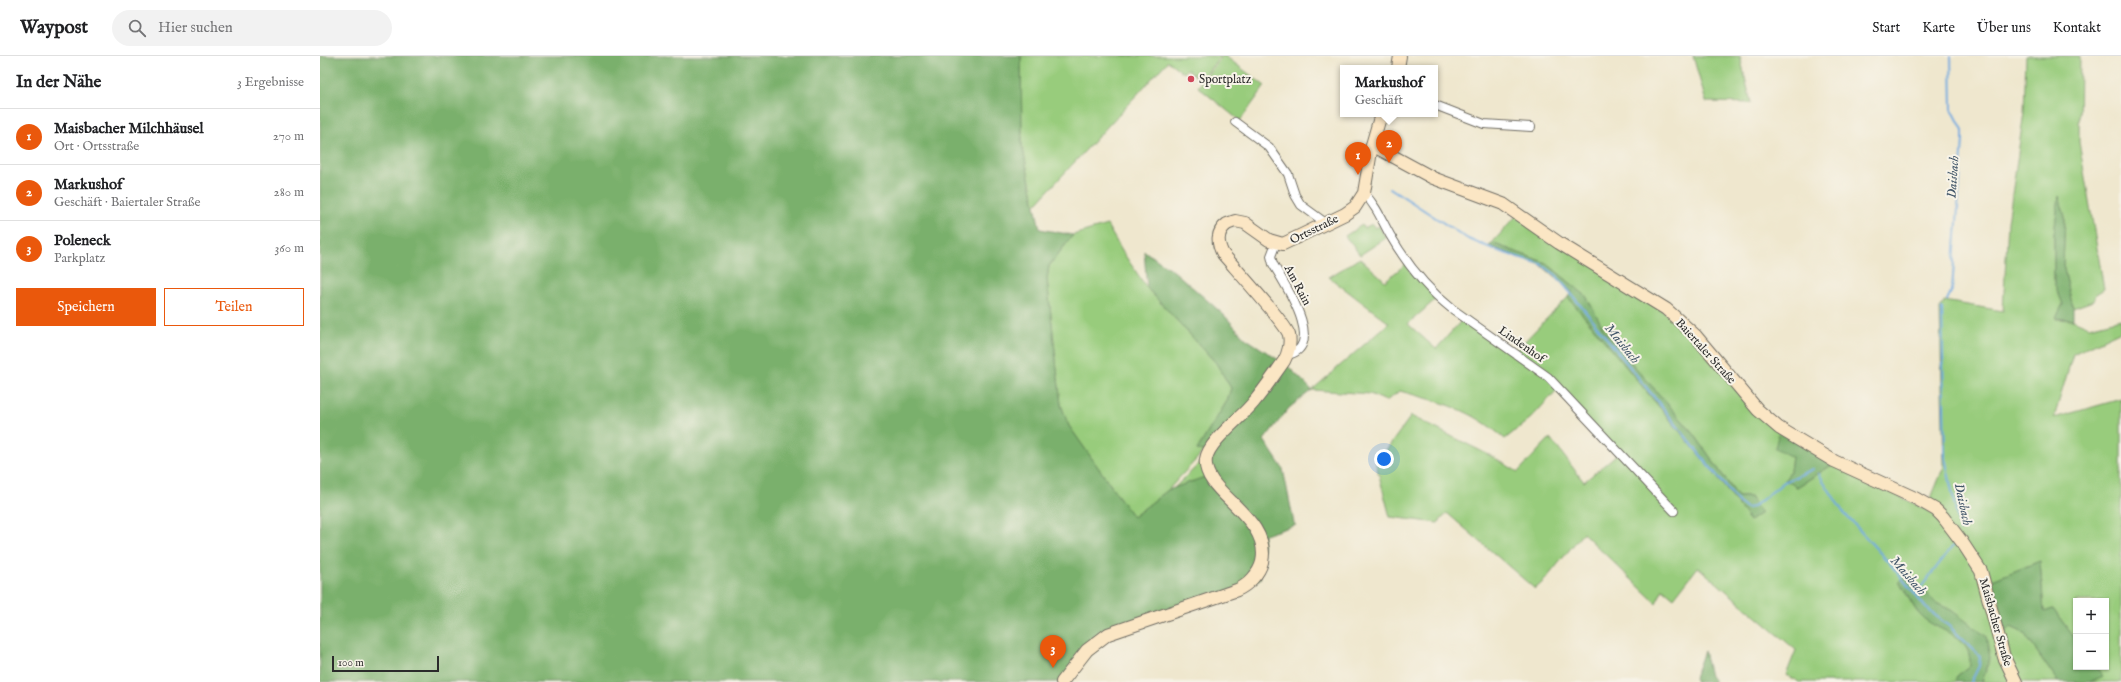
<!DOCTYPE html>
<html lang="de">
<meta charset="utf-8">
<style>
:root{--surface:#fff;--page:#f2f2f2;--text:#202124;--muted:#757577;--line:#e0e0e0;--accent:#ea580c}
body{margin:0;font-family:"IM FELL English",serif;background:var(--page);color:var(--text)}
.controls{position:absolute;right:12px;bottom:12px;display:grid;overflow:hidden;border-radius:0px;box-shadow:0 1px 3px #0004}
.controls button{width:36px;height:36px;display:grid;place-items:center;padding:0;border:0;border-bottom:1px solid var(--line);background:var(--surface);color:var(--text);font:20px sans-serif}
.scale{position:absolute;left:12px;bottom:10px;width:107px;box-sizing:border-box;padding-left:4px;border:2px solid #2b2b2b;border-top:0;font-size:11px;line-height:14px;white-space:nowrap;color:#2b2b2b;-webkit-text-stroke:3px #f7f3e8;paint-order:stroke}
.you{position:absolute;left:1064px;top:403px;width:14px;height:14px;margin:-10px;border:3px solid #fff;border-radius:50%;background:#1a73e8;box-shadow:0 0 0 6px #1a73e833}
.badge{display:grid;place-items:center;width:26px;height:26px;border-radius:50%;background:var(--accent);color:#fff;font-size:13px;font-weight:700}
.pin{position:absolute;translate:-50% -33px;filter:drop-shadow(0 1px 2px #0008)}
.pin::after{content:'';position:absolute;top:21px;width:14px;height:12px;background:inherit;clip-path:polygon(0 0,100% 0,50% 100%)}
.popup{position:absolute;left:1020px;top:9px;width:98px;height:52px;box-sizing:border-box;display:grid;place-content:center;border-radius:0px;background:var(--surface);filter:drop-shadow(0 1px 3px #0005);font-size:13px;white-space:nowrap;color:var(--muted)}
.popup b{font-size:15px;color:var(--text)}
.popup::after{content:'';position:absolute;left:50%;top:100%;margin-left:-8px;border:8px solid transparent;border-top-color:var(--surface)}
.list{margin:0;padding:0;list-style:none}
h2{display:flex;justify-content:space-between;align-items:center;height:52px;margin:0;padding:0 16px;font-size:17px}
h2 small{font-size:13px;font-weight:400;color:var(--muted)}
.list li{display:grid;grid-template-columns:26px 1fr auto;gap:12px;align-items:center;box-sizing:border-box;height:56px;padding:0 16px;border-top:1px solid var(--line)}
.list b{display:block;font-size:15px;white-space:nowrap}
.list p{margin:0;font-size:13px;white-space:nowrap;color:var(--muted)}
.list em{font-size:13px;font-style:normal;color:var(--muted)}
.actions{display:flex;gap:8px;padding:12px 16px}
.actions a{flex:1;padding:9px 0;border:1px solid var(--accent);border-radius:0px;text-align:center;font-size:14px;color:var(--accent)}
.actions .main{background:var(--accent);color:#fff}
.icon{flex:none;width:22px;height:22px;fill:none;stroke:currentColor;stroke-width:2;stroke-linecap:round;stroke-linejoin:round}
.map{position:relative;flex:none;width:1801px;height:626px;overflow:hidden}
header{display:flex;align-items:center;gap:24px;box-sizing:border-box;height:56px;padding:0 20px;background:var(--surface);border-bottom:1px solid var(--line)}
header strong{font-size:19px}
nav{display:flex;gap:22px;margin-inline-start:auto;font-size:14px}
.search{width:280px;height:36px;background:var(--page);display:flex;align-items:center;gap:10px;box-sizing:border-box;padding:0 14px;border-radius:22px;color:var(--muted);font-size:15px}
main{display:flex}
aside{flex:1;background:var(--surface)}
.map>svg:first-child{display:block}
</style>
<header>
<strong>Waypost</strong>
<div class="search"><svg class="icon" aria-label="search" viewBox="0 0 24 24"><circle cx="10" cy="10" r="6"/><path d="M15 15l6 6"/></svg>Hier suchen</div>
<nav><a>Start</a><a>Karte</a><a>Über uns</a><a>Kontakt</a></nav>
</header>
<main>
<aside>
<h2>In der Nähe<small>3 Ergebnisse</small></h2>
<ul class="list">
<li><span class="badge">1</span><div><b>Maisbacher Milchhäusel</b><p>Ort · Ortsstraße</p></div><em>270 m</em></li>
<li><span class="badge">2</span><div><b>Markushof</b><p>Geschäft · Baiertaler Straße</p></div><em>280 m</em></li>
<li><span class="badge">3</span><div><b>Poleneck</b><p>Parkplatz</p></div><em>360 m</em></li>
</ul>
<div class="actions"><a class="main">Speichern</a><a>Teilen</a></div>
</aside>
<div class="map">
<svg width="1801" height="626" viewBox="0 0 1801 626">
<rect width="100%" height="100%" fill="#f7f3e8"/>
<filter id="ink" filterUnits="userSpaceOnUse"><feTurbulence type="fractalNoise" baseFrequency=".025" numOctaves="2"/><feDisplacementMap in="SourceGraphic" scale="8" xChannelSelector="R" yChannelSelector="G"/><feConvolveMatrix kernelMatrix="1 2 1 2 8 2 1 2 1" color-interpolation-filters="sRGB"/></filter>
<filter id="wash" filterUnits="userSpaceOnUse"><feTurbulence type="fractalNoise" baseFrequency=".012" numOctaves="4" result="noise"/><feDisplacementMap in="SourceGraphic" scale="16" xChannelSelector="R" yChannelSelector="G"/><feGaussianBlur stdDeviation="0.9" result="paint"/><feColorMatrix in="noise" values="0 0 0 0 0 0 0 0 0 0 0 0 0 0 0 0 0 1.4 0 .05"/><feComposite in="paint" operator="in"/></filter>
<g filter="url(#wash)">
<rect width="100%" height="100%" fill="#efe7ce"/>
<!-- green -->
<g fill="#98cc7c" stroke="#627c54">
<polygon points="701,0 900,0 881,25 867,13 863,17 848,5 715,149 702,89"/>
<polygon points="902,0 905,0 945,30 920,65 878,31"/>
<polygon points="1373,0 1420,0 1431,47 1386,46"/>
<polygon points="1706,0 1760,0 1759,86 1784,233 1776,238 1773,245 1753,252 1743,209 1745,161 1739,141 1734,178 1734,226 1743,248 1736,263 1753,264 1769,271 1801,263 1801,275 1753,298 1734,362 1801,343 1801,626 1770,626 1782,620 1776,611 1786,611 1786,545 1756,545 1756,584 1733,553 1724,556 1720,505 1670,525 1609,447 1624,410 1620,253 1624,245 1683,255 1688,166 1704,56"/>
<path d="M1197 159 1347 257 1459 376 1472 401 1470 415 1466 424 1477 431 1515 407 1616 459 1659 515 1692 626H1662L1670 602 1631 554 1616 547 1588 520 1579 525C1585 534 1594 555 1602 561 1621 577 1652 578 1650 610L1637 620 1636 626H1479L1466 619 1476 594 1378 511 1354 542 1343 533 1336 547 1263 477 1225 524 1215 533 1127 457 1118 467 1070 461 1056 408 1091 360 1173 401 1198 416 1230 382 1264 426 1297 398 1237 334 1211 362 1185 383C1150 352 1123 347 1080 335L1066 345 1050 338 992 334 1069 267 1009 221 1040 202 1065 225 1087 207 1117 242 1088 268 1116 293 1142 264 1192 298 1248 241 1391 413 1430 465 1440 457 1430 441H1418L1374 378 1287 279 1266 240 1226 207 1172 187Z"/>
<polygon points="1052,168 1055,172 1059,170 1066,182 1040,199 1025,180 1042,169 1044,172"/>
<polygon points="787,169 802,195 827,232 896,307 911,332 907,345 877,394 884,395 848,434 813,461 749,370 741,349 727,223 729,210 753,179"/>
<polygon points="882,405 885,421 854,432"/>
<polygon points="1691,571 1704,577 1738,626 1702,626 1698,620 1682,580"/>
</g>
<!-- forest -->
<g fill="#7ab06c" stroke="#526e4c">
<polygon points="0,0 701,0 702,89 720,173 753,179 729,210 727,223 741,349 749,370 813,461 848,434 885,421 884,395 877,394 907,345 911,332 896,307 827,232 824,195 855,216 904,259 925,282 968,310 992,334 969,352 944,384 963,413 974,467 976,469 944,479 940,523 789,582 755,612 747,626 0,626"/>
<polygon points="1739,140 1745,161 1743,209 1753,252 1753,264 1736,262 1743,248 1734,227 1734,178"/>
<polygon points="1172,187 1226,207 1266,240 1287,279 1374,378 1418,441 1430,441 1441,457 1430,465 1391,413 1248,241 1252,236 1221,209 1169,190"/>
<polygon points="1459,376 1515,407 1477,431 1465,424 1470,415 1472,401 1455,392"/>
<polygon points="1720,505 1724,556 1733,553 1756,584 1756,611 1776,611 1783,620 1770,626 1738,626 1704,577 1691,571 1682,580 1670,525"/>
<path d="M1588 520 1616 547 1631 554 1666 580 1670 602 1662 626H1636L1637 620 1650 610C1652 578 1620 577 1602 561 1594 554 1585 534 1579 525Z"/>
<polygon points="1384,595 1390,620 1395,626 1376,626 1374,622"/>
</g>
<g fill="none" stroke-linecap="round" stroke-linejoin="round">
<!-- stream -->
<g stroke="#6faae0" stroke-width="2">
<polyline points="1070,132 1148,183 1181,196 1221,208 1236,219 1419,447 1426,452 1433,451 1464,426 1493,413"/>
<polyline points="1627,244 1632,234 1643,84 1643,74 1632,53 1631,0"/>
<polyline points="1622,252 1625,401 1640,475"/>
<polyline points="1499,418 1523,456 1572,510 1606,552 1630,571 1660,600 1659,610 1651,626"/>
<polyline points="1595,539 1636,486"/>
</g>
</g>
</g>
<g filter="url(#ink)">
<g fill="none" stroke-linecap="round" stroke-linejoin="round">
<!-- street casing -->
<g stroke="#706d64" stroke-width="10">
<g id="street">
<polyline points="1115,49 1164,68 1211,71"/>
<polyline points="915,66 949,91 968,118 975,139 981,149 1007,168"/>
<path d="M1044 137C1058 153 1060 161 1070 179 1085 205 1107 233 1131 252L1228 321 1354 455"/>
<path d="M956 187 951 200 953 208C963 226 1008 291 967 299"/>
</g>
</g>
<!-- secondary casing -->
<g stroke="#706d64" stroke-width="14">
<g id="secondary">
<polyline points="1078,12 1080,0"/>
<polyline points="1052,89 1113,122 1183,148 1239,187 1346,253 1376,280 1438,354 1459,372 1514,405 1595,442 1616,454 1623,461 1642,486 1661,515 1684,601 1696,626"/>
<path d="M742 626 767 594 788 578 917 534C928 529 939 518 942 506 952 460 881 437 886 403 889 385 921 362 933 347 944 334 954 319 964 305 968 298 971 287 969 279 967 269 913 210 903 198 897 187 896 176 907 168L915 165 925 167 949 184 963 188 1025 158 1035 151 1044 137 1052 89 1061 58"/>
</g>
</g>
<!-- street -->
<use href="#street" stroke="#fff" stroke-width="8"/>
<!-- secondary -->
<use href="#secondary" stroke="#fbe6c4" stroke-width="12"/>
</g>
</g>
<!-- markers -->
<circle fill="#d1495b" stroke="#f7f3e8" stroke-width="1.5" cx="871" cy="23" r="4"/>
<g text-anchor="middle" stroke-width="4" stroke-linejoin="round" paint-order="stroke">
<!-- poi labels -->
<g font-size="12" fill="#2b2b2b" stroke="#f7f3e8" text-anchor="start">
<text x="879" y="27">Sportplatz</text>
</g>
<!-- street labels -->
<g font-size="12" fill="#2b2b2b" stroke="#f7f3e8">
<text transform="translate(994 173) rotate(-26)" y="4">Ortsstraße</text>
<text transform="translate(978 229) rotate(62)" y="4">Am Rain</text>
<text transform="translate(1202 288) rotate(35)" y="4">Lindenhof</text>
<text transform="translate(1386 295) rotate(48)" y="4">Baiertaler Straße</text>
<text transform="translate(1676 566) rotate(74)" y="4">Maisbacher Straße</text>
</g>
<!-- water labels -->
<g font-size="13" font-style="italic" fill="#43576a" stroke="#f7f3e8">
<text transform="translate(1632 121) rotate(-86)" y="5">Daisbach</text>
<text transform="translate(1303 287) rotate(51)" y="5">Maisbach</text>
<text transform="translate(1644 448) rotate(78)" y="5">Daisbach</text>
<text transform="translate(1589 519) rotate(49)" y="5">Maisbach</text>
</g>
</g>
</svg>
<div class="controls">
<button>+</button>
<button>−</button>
</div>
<div class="scale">100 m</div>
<div class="you"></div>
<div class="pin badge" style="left:1038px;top:119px">1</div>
<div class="pin badge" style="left:1069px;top:107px">2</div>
<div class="popup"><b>Markushof</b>Geschäft</div>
<div class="pin badge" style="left:733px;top:612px">3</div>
</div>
</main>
